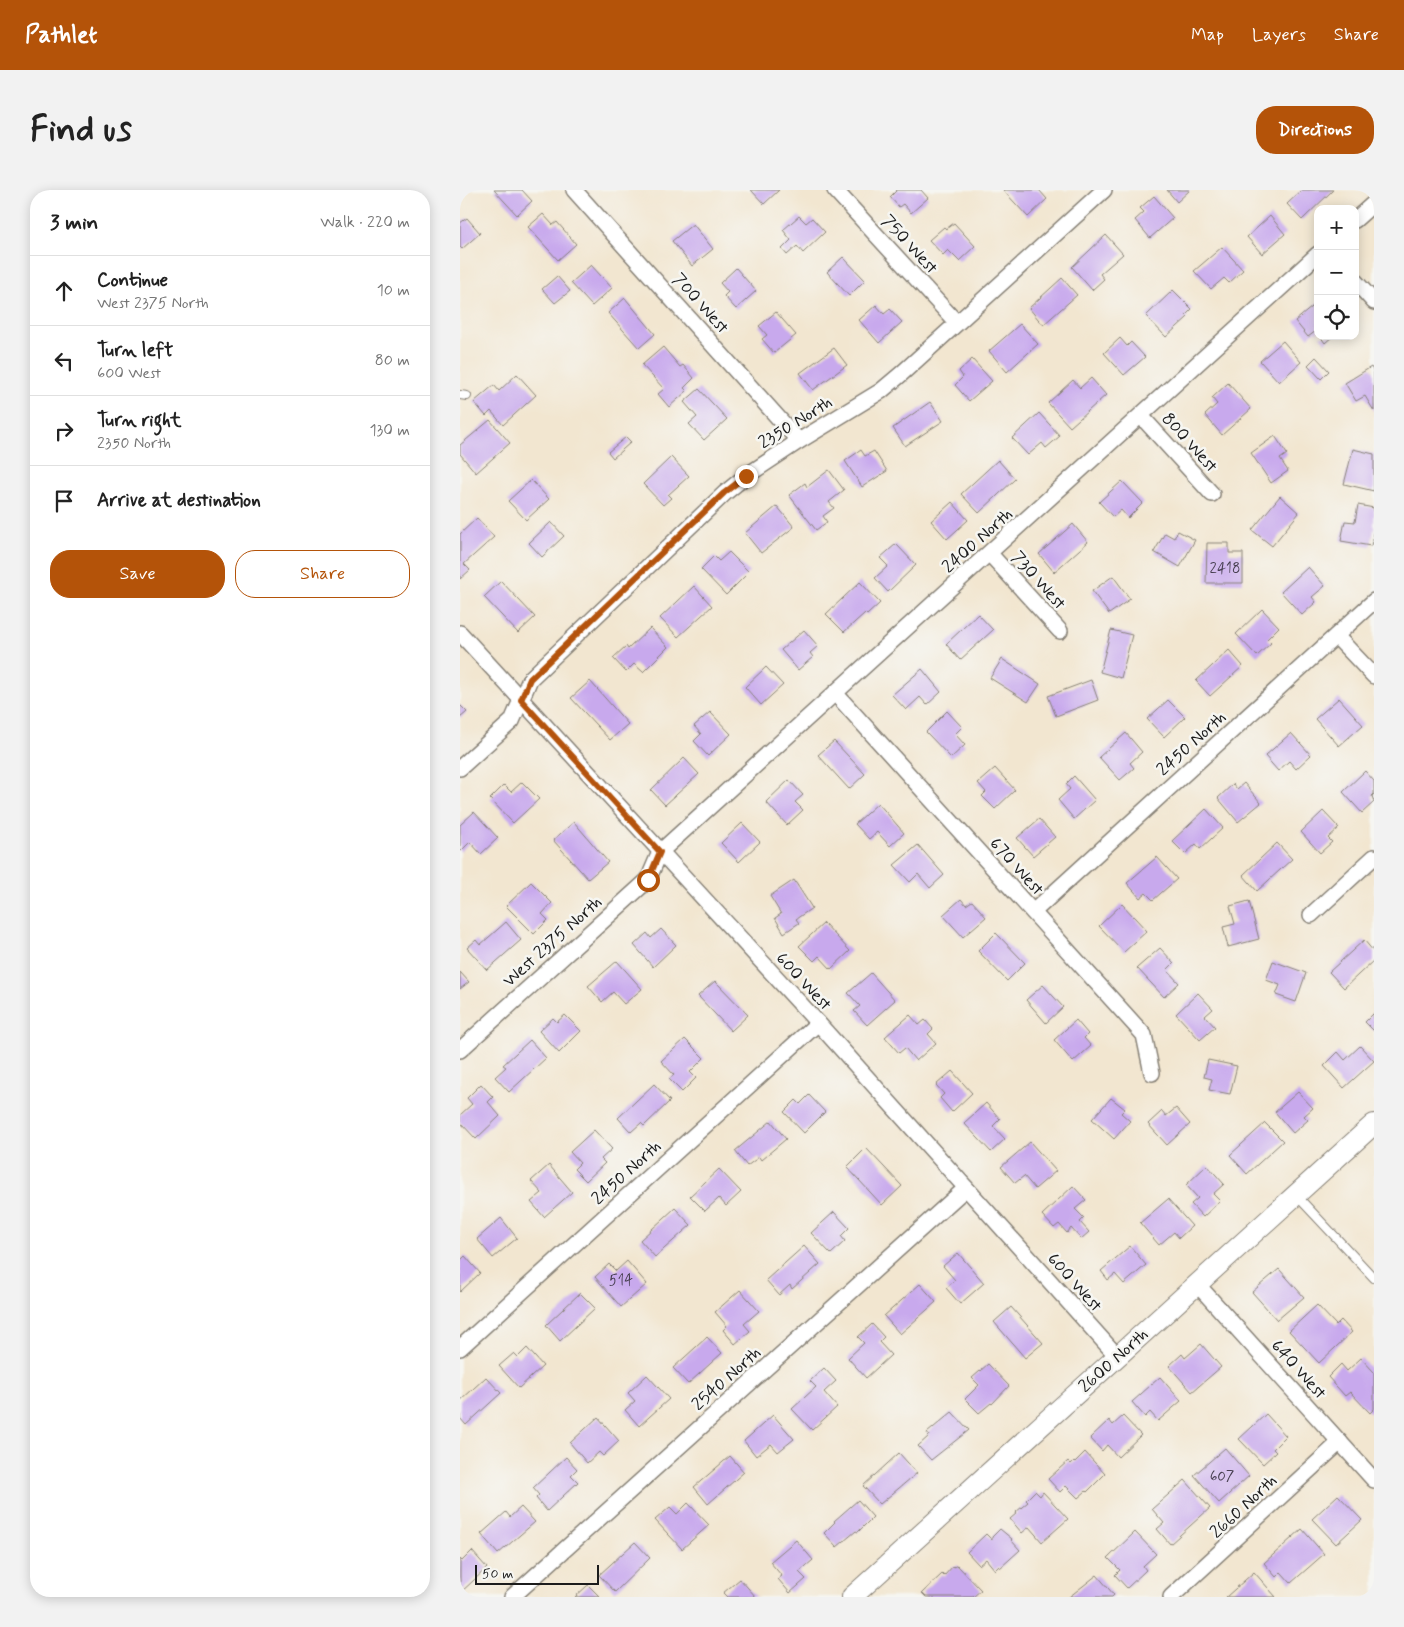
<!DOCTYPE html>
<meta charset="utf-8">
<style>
:root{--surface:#fff;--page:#f2f2f2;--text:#222;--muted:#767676;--line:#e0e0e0;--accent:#b45309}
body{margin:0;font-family:Mynerve,sans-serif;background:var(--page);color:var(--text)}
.controls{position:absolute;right:15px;top:15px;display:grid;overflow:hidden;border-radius:10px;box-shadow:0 2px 12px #0003}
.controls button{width:45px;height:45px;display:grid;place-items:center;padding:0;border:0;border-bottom:1px solid var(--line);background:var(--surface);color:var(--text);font:25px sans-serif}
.scale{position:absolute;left:15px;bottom:12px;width:124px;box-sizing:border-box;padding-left:5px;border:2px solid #1c1c1c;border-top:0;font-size:14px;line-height:18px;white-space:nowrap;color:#1c1c1c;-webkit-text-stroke:4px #f6f6f2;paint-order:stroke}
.stop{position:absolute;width:15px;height:15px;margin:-11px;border:4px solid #b45309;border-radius:50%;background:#fff}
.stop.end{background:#b45309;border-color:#fff;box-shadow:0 1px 5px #0008}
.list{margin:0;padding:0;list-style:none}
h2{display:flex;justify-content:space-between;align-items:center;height:65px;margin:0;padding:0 20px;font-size:21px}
h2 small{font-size:16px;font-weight:400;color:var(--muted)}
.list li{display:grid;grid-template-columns:32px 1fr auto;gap:15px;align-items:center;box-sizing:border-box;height:70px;padding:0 20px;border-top:1px solid var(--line)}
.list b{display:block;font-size:19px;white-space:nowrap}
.list p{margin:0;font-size:16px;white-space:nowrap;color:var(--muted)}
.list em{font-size:16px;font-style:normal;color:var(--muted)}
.actions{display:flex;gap:10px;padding:15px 20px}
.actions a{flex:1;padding:11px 0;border:1px solid var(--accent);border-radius:20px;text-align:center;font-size:18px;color:var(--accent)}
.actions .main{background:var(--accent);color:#fff}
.icon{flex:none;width:28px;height:28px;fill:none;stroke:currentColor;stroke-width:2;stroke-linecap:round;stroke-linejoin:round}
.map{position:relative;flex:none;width:914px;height:1407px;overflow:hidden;border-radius:20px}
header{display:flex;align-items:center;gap:30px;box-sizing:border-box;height:70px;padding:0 25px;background:var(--accent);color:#fff}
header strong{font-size:24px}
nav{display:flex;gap:28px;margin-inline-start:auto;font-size:18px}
.intro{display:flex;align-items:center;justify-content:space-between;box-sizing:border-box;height:120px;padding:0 30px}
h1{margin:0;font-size:35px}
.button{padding:12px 22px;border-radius:20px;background:var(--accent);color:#fff;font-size:18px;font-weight:700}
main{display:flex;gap:30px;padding:0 30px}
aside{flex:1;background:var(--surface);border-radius:20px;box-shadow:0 2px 12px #0003}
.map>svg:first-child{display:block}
</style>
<header>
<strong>Pathlet</strong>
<nav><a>Map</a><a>Layers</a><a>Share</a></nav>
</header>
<div class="intro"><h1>Find us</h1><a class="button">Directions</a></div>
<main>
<aside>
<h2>3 min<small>Walk · 220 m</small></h2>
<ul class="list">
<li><svg class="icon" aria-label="ahead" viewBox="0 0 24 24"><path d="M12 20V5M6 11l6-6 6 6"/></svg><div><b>Continue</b><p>West 2375 North</p></div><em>10 m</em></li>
<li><svg class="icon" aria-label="left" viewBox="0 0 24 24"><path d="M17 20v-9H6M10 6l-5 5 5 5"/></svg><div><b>Turn left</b><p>600 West</p></div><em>80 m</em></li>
<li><svg class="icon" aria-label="right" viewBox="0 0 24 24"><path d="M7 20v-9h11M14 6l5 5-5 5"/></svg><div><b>Turn right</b><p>2350 North</p></div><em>130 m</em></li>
<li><svg class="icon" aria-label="arrive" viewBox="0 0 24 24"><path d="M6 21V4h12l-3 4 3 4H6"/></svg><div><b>Arrive at destination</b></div></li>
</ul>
<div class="actions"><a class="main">Save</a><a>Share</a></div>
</aside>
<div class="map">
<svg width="914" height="1407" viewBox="0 0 914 1407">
<rect width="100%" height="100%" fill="#f6f6f2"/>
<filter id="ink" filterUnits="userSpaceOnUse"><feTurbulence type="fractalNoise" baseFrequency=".02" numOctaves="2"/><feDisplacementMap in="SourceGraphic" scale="10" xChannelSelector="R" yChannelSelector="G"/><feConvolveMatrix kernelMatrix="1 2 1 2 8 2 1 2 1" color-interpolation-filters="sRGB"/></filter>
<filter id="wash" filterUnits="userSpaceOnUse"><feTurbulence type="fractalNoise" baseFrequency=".0096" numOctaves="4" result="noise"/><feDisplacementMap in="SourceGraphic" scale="20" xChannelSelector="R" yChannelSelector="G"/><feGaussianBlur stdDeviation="1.12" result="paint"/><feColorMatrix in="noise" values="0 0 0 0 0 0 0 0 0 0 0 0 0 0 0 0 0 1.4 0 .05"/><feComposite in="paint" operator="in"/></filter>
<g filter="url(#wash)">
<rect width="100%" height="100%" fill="#f2e6d0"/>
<g id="blocks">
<!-- building -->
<g fill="#c8a9ed">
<polygon points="34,0 62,0 72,11 57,25"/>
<polygon points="291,0 319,0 304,14"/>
<polygon points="437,0 461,0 468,8 451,23 443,14 439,17 430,7"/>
<polygon points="543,0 579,0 587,9 568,27"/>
<polygon points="707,0 730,0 717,12"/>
<polygon points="842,0 873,0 842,30 827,14"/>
<polygon points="694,6 713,28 690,48 675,30 684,22 680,18"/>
<polygon points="83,24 93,35 97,32 116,54 98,70 68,37"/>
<polygon points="339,26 346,33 352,28 365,42 343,63 337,56 327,65 322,59 331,50 323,40"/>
<polygon points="810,26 825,44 802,64 787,47"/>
<polygon points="7,28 20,43 2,59 0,57 0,33"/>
<polygon points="494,33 515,56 499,71 488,60 483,65 469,50 484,37 486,39"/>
<polygon points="233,34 253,59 232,76 212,51"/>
<polygon points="646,45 663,64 640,84 644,89 632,100 612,77"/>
<polygon points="762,57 783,80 769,93 764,88 751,99 734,81"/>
<polygon points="383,67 405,90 389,106 367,82"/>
<polygon points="131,75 152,98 132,116 111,93"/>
<polygon points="276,78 296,101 276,119 264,106 268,102 260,93"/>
<polygon points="97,86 110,101 95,113 82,99"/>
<polygon points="602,88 617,105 583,135 569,118"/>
<polygon points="713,100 732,119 726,125 728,127 706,147 686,126"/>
<polygon points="165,108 195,144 179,158 148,123"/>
<polygon points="858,112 858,143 856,141 848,147 835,131"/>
<polygon points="416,115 424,124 430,119 442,132 419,153 399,130"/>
<polygon points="316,122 336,145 314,163 302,149 307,145 299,136"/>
<polygon points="560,134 578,154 547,182 529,161"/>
<polygon points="860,146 873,146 865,153"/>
<polygon points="660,148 667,156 671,152 685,167 664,185 644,163"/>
<polygon points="823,151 841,172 819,192 800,171"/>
<polygon points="203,157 220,177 223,175 234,188 224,198 227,201 209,217 198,204 204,199 182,175"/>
<polygon points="374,158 387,175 353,200 340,183"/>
<polygon points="856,167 869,181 861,189 848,175"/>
<polygon points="512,169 532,191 509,211 495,195 503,187 499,181"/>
<polygon points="911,177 914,182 914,221 905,206 896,211 885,193"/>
<polygon points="57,184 76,205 43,235 31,221 26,226 14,212 34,195 39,201"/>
<polygon points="631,188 646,205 610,237 588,213 613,190 620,198"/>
<polygon points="768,193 791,219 762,245 745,225 757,214 752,208"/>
<polygon points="239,199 267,229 244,250 229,234 237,227 224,212"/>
<polygon points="470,212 483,231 445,256 433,238"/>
<polygon points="579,223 600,246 586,258 582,253 568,265 552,248"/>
<polygon points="30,230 50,253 16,283 0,264 0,255"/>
<polygon points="815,246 827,264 820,269 828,281 811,293 791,263"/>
<polygon points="166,247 171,252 153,268 148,262"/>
<polygon points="893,259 914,264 914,301 884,294"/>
<polygon points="401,260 405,266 414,261 427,281 402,297 385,271"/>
<polygon points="211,267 229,286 208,305 211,308 203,315 183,294"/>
<polygon points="538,270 555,289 519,323 501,304"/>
<polygon points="369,280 384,300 369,312 374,318 363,326 367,332 356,340 329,305 345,293 347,297"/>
<polygon points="71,290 89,309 66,330 48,311"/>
<polygon points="662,291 683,313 668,328 661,320 653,327 639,312"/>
<polygon points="820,306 839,323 812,356 792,340"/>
<polygon points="492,312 508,330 487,349 471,331"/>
<polygon points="898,315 914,318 914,338 911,356 881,351 885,331 895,332"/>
<polygon points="317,316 334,337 301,363 285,343"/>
<polygon points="17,328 34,347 4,374 10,380 0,389 0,344"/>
<polygon points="91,332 104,346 82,367 69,353"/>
<polygon points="613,334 628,352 594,382 579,364"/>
<polygon points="718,341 735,350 720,377 694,362 705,343 714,348"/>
<polygon points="747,353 769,353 769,363 783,363 783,393 746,393"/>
<polygon points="436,354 456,375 428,402 415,388 428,376 420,368"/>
<polygon points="269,362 289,382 266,405 241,379 254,366 259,371"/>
<polygon points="848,377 865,396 852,407 856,412 842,425 821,402"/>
<polygon points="653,386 670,409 649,424 632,401"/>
<polygon points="41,391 75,427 58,443 24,407"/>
<polygon points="400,392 420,413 407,425 405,423 384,442 366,424"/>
<polygon points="234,396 252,416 218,447 200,428"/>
<polygon points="802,419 819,437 807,449 811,453 797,466 776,444"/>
<polygon points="518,424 533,440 500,470 486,454"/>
<polygon points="190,438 208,457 183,482 174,474 166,482 153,468 166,456 168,459"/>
<polygon points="344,440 358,456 350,463 353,467 338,480 321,460"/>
<polygon points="651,440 672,445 661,488 640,482"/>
<polygon points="769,460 783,476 750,506 736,491"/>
<polygon points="542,469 580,494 568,512 530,488"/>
<polygon points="306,477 323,495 301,515 285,497"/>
<polygon points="462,479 481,502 467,515 460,507 446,520 432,505"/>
<polygon points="631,490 638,510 596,526 588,506"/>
<polygon points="130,491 168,534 150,550 111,508"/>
<polygon points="879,508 903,535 879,556 855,529"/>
<polygon points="708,510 725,527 704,547 687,529"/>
<polygon points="0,515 7,522 0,528"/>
<polygon points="487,521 502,537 495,544 505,555 491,568 466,542"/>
<polygon points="250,522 271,544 248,566 234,551 241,544 234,536"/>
<polygon points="666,543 682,562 670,573 674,578 660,590 639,567"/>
<polygon points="831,543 851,565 836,579 829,571 818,581 805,566"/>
<polygon points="374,551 405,584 389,599 358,565"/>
<polygon points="224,568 239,584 205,615 191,600"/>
<polygon points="535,578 555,600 535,619 522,606 526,602 518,593"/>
<polygon points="905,581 914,591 914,604 912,606 914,612 902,623 883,602"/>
<polygon points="614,586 635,610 614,629 598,610 610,599 606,594"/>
<polygon points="329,590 343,605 335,612 343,620 327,635 306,612"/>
<polygon points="62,592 79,609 53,633 30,609 44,595 51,602"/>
<polygon points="784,593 801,613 778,632 758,608 773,594 777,599"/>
<polygon points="418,613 444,643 430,656 417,642 409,649 395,634"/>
<polygon points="746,619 763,638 740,659 736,654 725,664 712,651"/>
<polygon points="863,621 879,638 868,648 872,652 860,663 841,642"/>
<polygon points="14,622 38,648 21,664 10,652 0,662 0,635"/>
<polygon points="579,629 595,647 573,666 557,648"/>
<polygon points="114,632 148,672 128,689 93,650"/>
<polygon points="282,633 300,652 279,672 261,653"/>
<polygon points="817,653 832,669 797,701 783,685"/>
<polygon points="458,655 484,685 470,698 458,684 450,692 434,675"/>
<polygon points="697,667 717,689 693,710 686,703 680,708 667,693"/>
<polygon points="334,690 352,718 336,729 339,733 324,743 315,728 321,724 310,706"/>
<polygon points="71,692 92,713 82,724 88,730 74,744 46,716"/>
<polygon points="501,709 506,715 512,711 526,727 503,747 483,725"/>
<polygon points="789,711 799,749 768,757 763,737 775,734 770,716"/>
<polygon points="662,714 687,741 664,762 639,736"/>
<polygon points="46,732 61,750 27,780 7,758 16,750 20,755"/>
<polygon points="364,733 390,761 371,779 359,766 354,771 339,756"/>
<polygon points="201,739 216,755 193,777 174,755 187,743 191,748"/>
<polygon points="536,743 565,773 547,791 518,761"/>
<polygon points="904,750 914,762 914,770 884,798 869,782"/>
<polygon points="700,758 714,773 707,780 719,793 704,807 677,778"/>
<polygon points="157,771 182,799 164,814 153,802 142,812 128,796"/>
<polygon points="813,771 846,783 836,812 816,805 820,795 806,790"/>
<polygon points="0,782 9,792 0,799"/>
<polygon points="411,783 435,810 407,835 394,821 400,816 388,803"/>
<polygon points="255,791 288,825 271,841 238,806"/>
<polygon points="583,795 603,817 586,833 566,810"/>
<polygon points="738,803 753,819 745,826 755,837 740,850 716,824"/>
<polygon points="914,823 914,841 905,832"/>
<polygon points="105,825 121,841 99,863 79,841 93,828 97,832"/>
<polygon points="450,825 459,835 465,830 473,839 468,844 476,853 456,871 445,858 439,863 425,847"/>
<polygon points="616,830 628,844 624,848 631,856 613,872 594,850"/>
<polygon points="225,849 244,868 230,882 236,888 222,902 209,889 214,885 201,871"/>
<polygon points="70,850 86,868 49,902 35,887 46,877 43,875"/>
<polygon points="900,856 914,871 884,898 864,876 878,862 885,870"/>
<polygon points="748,870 777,876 770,904 749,900 752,889 744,887"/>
<polygon points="492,881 512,903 492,922 480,908 484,904 476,895"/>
<polygon points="21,894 33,907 28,912 40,926 16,949 0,932 0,925 12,914 7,908"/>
<polygon points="194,894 210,911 184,936 181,933 171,942 158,928"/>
<polygon points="838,902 853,918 844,926 848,930 833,943 815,922"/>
<polygon points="349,905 365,922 344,943 324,922 336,910 340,914"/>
<polygon points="651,908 665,919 661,923 670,931 654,949 632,929"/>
<polygon points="526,913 540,929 533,936 545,949 531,962 504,933"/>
<polygon points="716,918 730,934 707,955 688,934 702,921 706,926"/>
<polygon points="311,931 326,949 301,970 299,967 287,976 275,961"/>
<polygon points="805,933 823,951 787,984 770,965"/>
<polygon points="134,940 152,959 141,969 145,973 126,991 114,979 120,973 110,962"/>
<polygon points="570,952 596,981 575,999 564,986 555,993 541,977"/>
<polygon points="406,958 442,996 422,1015 387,977"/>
<polygon points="89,975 112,1002 84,1027 71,1012 82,1003 71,991"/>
<polygon points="747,975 764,994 753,1004 760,1011 743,1027 731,1014 738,1008 726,995"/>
<polygon points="259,979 281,1002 266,1016 259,1008 245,1021 230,1006"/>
<polygon points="613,996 626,1010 615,1019 624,1028 620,1032 629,1042 621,1049 611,1038 607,1043 599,1034 594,1038 582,1025"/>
<polygon points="708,1009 732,1036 719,1048 714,1042 699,1055 680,1033"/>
<polygon points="215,1018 231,1035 195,1067 180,1050"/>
<polygon points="374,1022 389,1038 381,1046 385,1051 371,1064 351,1043"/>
<polygon points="41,1028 57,1048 33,1068 17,1049"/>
<polygon points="344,1056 360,1074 332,1099 330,1095 319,1105 306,1090"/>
<polygon points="670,1056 686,1075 664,1094 655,1084 648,1090 641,1081"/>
<polygon points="498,1063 524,1093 500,1114 486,1098 495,1090 483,1076"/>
<polygon points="5,1066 20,1083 0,1102 0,1071"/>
<polygon points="167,1071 187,1094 161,1117 135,1087 149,1074 156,1081"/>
<polygon points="819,1079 844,1107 817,1130 792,1102"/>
<polygon points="460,1094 476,1112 440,1144 424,1126"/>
<polygon points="280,1100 299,1121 284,1134 290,1141 275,1154 263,1140 267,1136 255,1122"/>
<polygon points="120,1103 135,1118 100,1151 86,1135"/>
<polygon points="857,1115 876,1135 881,1130 892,1142 859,1173 829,1141"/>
<polygon points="551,1117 583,1153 565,1168 534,1132"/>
<polygon points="412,1134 424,1147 419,1152 431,1165 406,1188 388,1168 404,1153 398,1147"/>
<polygon points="247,1147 262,1163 228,1194 213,1178"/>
<polygon points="741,1154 761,1177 732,1202 709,1176 722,1164 725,1168"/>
<polygon points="67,1158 83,1176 59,1198 39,1176 54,1163 58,1167"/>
<polygon points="901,1168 914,1182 914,1219 910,1223 890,1202 885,1206 868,1187 881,1174 887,1181"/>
<polygon points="528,1174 549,1196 532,1214 531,1213 519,1223 505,1209 519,1195 512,1188"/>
<polygon points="364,1178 376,1191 364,1202 377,1217 352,1240 332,1219 356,1197 350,1191"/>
<polygon points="187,1185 209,1209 179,1236 165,1220 175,1211 168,1203"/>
<polygon points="26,1187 41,1203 6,1235 0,1228 0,1211"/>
<polygon points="700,1187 721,1211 698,1231 690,1222 685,1227 672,1212"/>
<polygon points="492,1222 509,1240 471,1270 458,1256 469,1246 467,1243"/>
<polygon points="806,1224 826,1246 813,1259 816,1262 803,1274 779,1249"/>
<polygon points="313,1225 334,1249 318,1262 311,1254 296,1266 284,1251"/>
<polygon points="663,1226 681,1245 658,1267 647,1255 642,1261 630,1248 649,1230 653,1235"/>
<polygon points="138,1227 159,1251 143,1266 139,1262 127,1273 110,1253"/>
<polygon points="765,1258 789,1286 759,1313 734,1285"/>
<polygon points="625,1262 645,1284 627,1302 626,1301 618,1308 606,1296 600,1302 588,1289 608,1271 611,1274 614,1271 615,1272"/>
<polygon points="439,1263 457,1283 420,1314 403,1296"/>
<polygon points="270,1266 284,1282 248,1314 234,1297"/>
<polygon points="106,1267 117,1279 111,1285 118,1292 87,1321 76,1308 79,1305 73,1298"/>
<polygon points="725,1290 750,1318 710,1354 697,1339 704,1333 692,1319"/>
<polygon points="575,1301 580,1306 583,1302 608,1329 582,1352 569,1337 562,1343 550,1329 557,1323 556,1322 568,1312 566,1310"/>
<polygon points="878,1305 902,1330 876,1354 852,1329"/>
<polygon points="398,1310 413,1327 398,1342 396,1341 377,1357 364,1343 375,1332 374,1331"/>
<polygon points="228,1313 249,1335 222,1359 195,1330 210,1317 217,1324"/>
<polygon points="61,1317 75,1332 38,1364 21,1344 46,1322 50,1327"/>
<polygon points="540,1339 552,1349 551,1350 560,1360 540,1378 539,1376 535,1380 526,1369 519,1375 507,1362 526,1344 532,1350 532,1347"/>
<polygon points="842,1339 864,1364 831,1393 821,1382 816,1387 804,1373"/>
<polygon points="675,1342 696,1364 683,1376 686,1380 667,1398 655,1385 660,1380 648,1368"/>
<polygon points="336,1350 353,1370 339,1382 346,1389 330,1403 318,1389 322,1386 310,1372"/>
<polygon points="175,1352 190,1368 155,1402 139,1385"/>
<polygon points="12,1361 27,1378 0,1403 0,1369 2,1371"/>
<polygon points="497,1375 521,1400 513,1407 466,1407 462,1403 482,1384 484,1386 493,1376 494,1377"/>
<polygon points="794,1382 816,1407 766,1407"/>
<polygon points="637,1385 654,1405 652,1407 609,1407"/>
<polygon points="280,1389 296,1407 267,1407 263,1403"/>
<polygon points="128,1395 140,1407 115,1407"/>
</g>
</g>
</g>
<g filter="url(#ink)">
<use href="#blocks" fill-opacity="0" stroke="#878176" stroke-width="1"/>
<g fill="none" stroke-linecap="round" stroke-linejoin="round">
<!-- lane casing -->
<g stroke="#878176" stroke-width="10">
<g id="lane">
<polyline points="0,205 7,206"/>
<polyline points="837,1006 914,1088"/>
</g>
</g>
<!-- street casing -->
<g stroke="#878176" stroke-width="18">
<g id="street">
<polyline points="114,0 339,251"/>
<polyline points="375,0 497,133"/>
<polyline points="895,30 914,13"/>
<polyline points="895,91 914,112"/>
<polyline points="681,226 752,304"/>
<polyline points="530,364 600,441"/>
<polyline points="0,443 358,833 657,1166"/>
<polyline points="876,446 914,486"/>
<polyline points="375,503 684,845 692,883"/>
<polyline points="0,578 52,531 70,489 265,303 286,286 339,251 421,201 440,185 644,0"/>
<polyline points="573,722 914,411"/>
<polyline points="851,725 914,667"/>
<polyline points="0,860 188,690 200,662 858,64"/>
<polyline points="737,1094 914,1290"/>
<polyline points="0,1158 358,833"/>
<polyline points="52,1407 506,998"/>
<polyline points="711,1407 880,1252"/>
</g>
</g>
<!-- secondary casing -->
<g stroke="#878176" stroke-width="22">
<polyline id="secondary" points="392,1407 914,934"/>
</g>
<!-- lane -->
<use href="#lane" stroke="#fff" stroke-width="8"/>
<!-- street -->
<use href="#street" stroke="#fff" stroke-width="15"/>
<!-- secondary -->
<use href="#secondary" stroke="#fff" stroke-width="20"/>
</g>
</g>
<g fill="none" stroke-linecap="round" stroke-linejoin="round" filter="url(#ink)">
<!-- route -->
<polyline stroke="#b45309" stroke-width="6" points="188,690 200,662 61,510 70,489 264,303 286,286"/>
</g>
<g text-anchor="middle" stroke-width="5" stroke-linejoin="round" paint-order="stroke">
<!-- number labels -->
<g font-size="15" fill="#473f50">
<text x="765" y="383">2418</text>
<text x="161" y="1095">514</text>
<text x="762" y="1291">607</text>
</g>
<!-- street labels -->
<g font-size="18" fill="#1c1c1c" stroke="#f6f6f2">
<text transform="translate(450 54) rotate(47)" y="6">750 West</text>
<text transform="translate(241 113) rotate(48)" y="6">700 West</text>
<text transform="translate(335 232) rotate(-32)" y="6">2350 North</text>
<text transform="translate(730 252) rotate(48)" y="6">800 West</text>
<text transform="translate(517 350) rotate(-42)" y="6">2400 North</text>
<text transform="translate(579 390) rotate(48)" y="6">730 West</text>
<text transform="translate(731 553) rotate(-42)" y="6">2450 North</text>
<text transform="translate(557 676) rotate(48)" y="6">670 West</text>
<text transform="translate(92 751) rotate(-42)" y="6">West 2375 North</text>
<text transform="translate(344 791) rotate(47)" y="6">600 West</text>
<text transform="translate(166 982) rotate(-42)" y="6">2450 North</text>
<text transform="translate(615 1092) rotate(48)" y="6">600 West</text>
<text transform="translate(653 1170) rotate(-42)" y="6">2600 North</text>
<text transform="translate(839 1179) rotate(48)" y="6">640 West</text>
<text transform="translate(266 1188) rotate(-42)" y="6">2540 North</text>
<text transform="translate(783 1316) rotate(-43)" y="6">2660 North</text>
</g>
</g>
</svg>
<div class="controls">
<button>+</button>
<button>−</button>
<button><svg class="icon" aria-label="locate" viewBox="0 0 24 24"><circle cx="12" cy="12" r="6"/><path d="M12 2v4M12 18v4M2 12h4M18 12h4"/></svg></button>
</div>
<div class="scale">50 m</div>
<div class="stop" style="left:188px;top:690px"></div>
<div class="stop end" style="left:286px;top:286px"></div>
</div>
</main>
